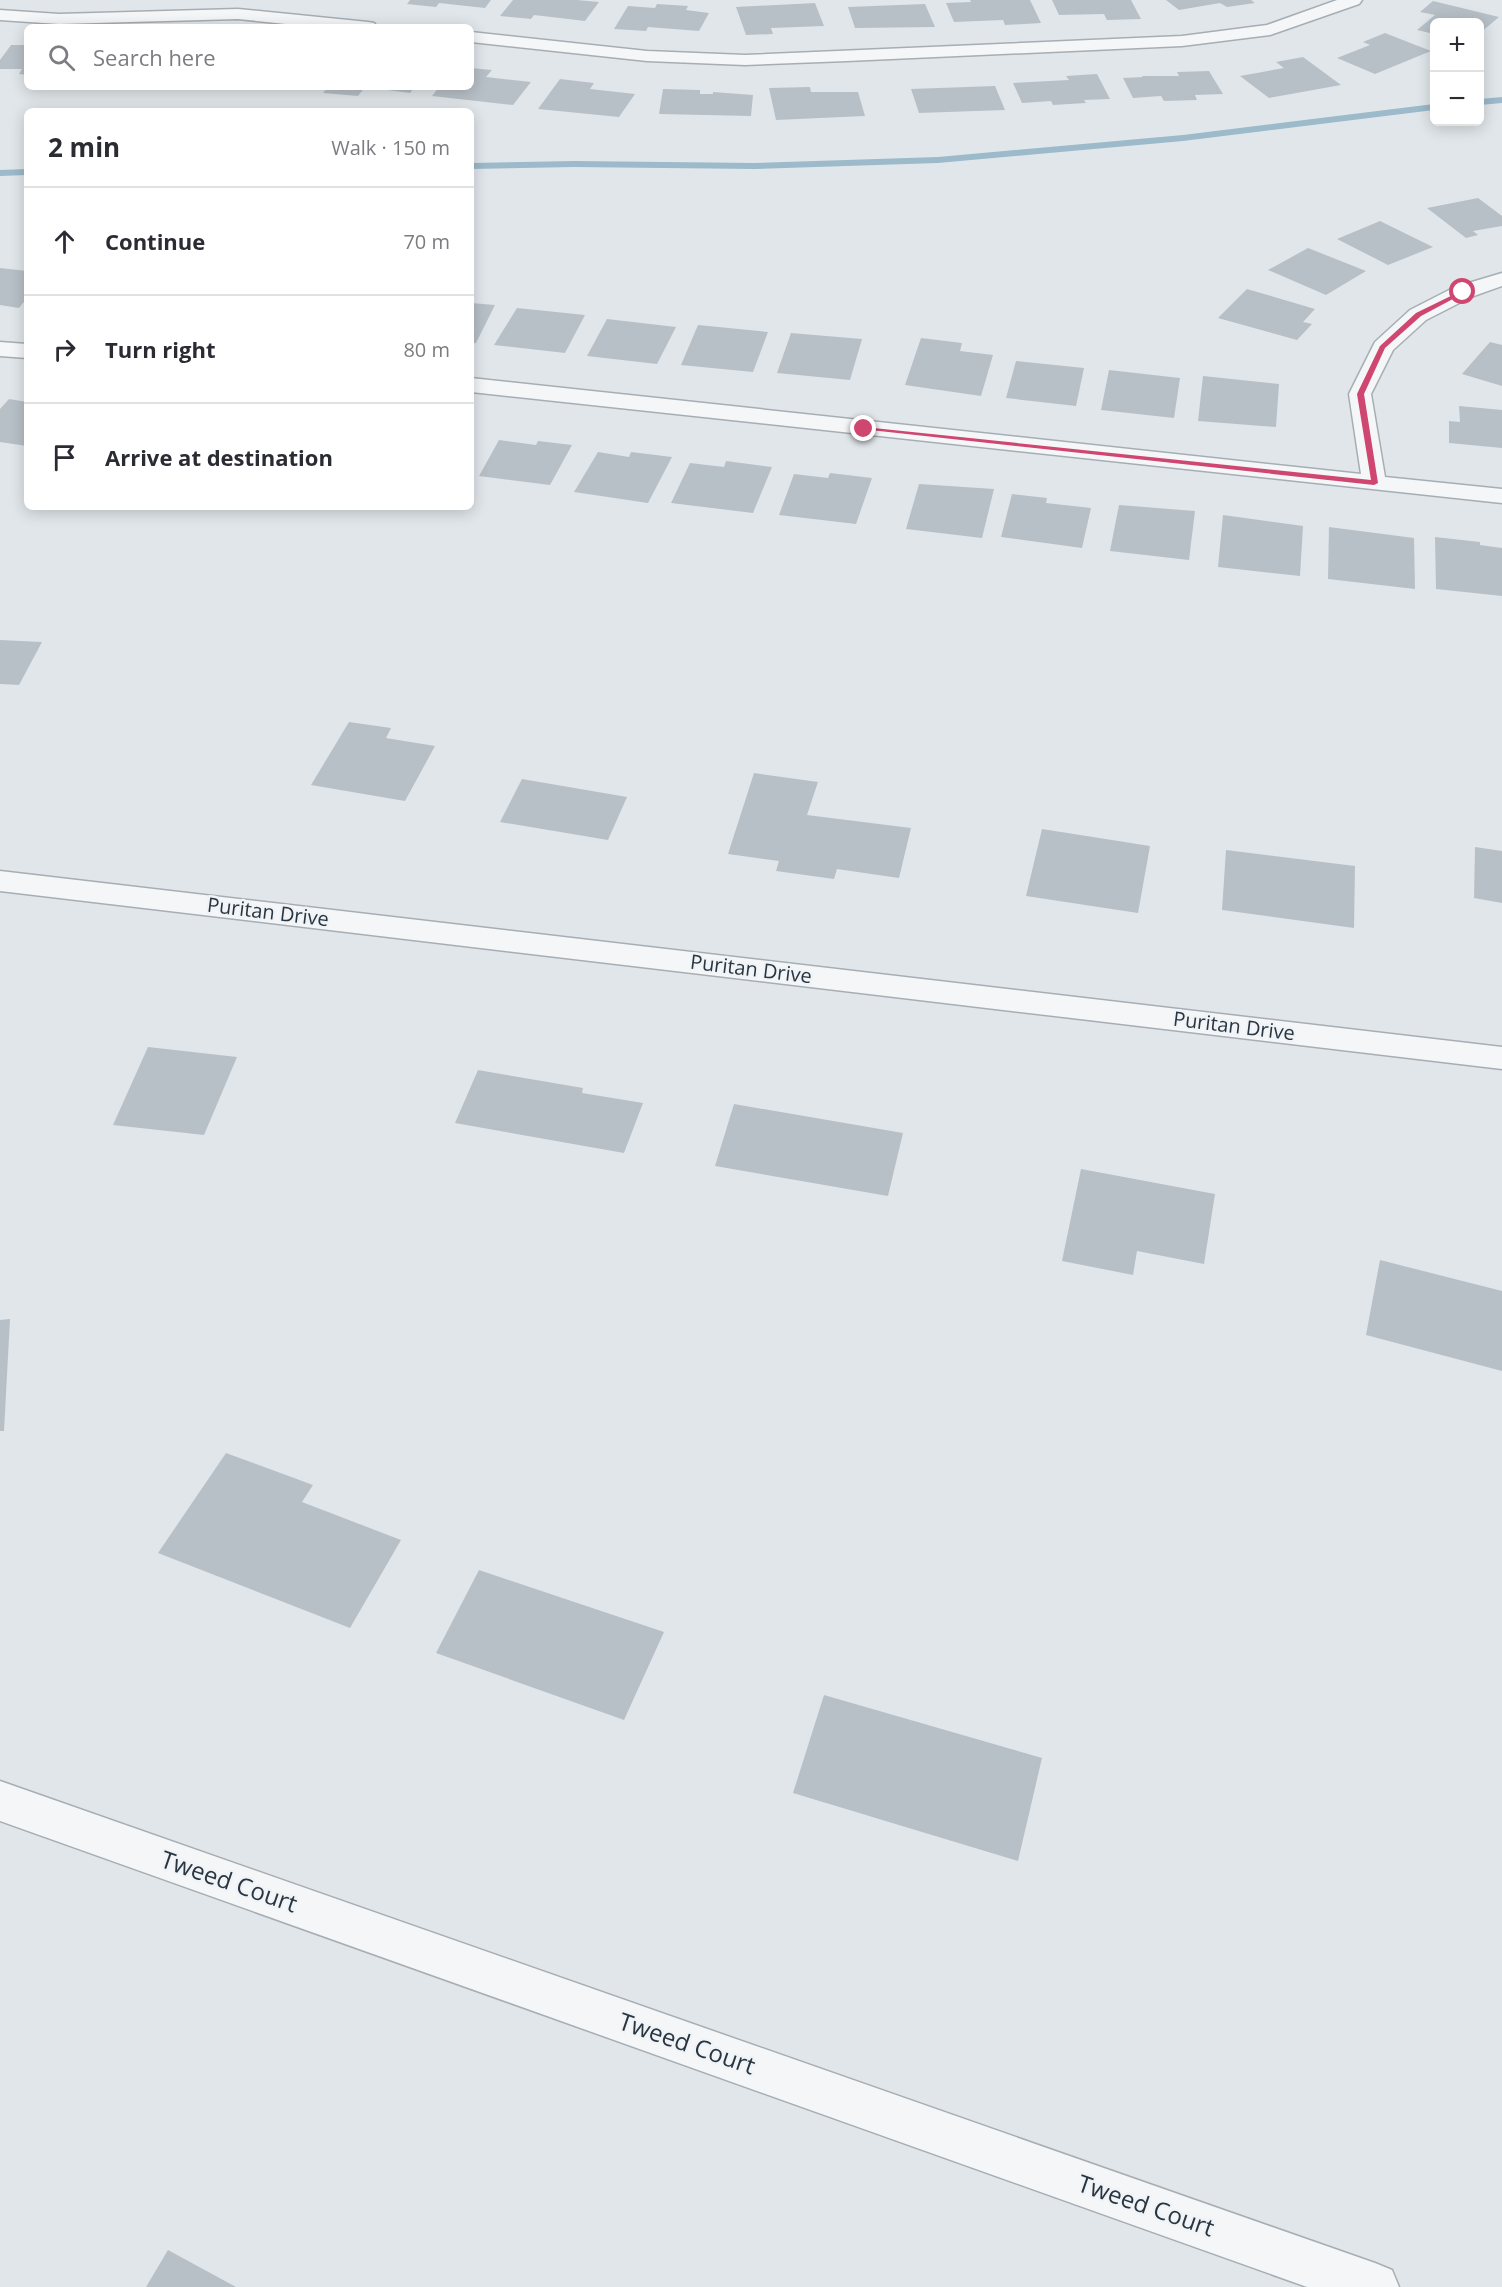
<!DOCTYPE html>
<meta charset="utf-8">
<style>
:root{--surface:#fff;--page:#f7f7f7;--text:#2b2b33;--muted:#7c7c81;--line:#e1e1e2}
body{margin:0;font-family:"Open Sans",sans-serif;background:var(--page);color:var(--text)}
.controls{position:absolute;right:18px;top:18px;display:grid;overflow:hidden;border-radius:9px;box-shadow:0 3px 15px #0003}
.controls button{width:54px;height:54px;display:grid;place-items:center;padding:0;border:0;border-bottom:2px solid var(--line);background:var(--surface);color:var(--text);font:30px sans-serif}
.stop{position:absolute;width:18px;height:18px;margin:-14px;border:4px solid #cf4671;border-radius:50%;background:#fff}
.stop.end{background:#cf4671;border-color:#fff;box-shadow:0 2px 6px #0008}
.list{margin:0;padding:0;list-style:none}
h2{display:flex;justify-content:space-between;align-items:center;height:78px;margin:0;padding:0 24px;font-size:26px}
h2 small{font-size:20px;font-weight:400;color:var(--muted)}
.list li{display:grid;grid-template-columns:39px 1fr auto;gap:18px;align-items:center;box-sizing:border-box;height:108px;padding:0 24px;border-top:2px solid var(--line)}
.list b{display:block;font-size:22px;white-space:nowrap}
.list em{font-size:20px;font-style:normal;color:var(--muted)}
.icon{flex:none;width:33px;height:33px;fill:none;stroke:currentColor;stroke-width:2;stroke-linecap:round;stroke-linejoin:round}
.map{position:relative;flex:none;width:1502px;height:2287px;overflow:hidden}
.search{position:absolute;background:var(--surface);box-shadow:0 3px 15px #0003;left:24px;top:24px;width:450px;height:66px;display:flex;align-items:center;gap:15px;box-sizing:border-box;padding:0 21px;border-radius:9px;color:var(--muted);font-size:22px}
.panel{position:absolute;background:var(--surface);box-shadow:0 3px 15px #0003;left:24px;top:108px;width:450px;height:402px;border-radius:9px}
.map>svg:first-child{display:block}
</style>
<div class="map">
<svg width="1502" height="2287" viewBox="0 0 1502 2287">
<rect width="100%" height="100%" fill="#e1e6ea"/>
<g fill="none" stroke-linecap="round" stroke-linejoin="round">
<!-- stream -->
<g fill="#9cbaca" fill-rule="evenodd">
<polygon points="1502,97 1502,103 1480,105 1480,99"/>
<polygon points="1434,104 1434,110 1183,141 938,163 755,169 574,167 471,169 471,163 574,161 755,163 938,157 1183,135"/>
<polygon points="27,169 27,175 0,176 0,170"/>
</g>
</g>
<!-- building -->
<g fill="#b8c0c7">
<polygon points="410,0 491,0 485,8 439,3 436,7 407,4"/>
<polygon points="513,0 577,0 599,2 585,21 534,15 531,19 500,16"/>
<polygon points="970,0 1030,0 1041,23 1005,25 1003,20 954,22 946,3 971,2"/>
<polygon points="1052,0 1131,0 1141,19 1107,20 1104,14 1059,15"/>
<polygon points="1166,0 1251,0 1255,3 1227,7 1220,3 1179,10"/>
<polygon points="1433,1 1499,17 1480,33 1480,22 1434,22 1434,34 1417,30 1435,15 1420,12"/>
<polygon points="815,3 824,26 771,28 773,34 746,35 736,7"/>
<polygon points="657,4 688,6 686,10 709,13 699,31 648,27 646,31 614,29 628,6 655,8"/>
<polygon points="925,4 935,27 855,28 848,7"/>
<polygon points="1385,33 1431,51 1375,74 1337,58 1370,45 1363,42"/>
<polygon points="11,45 27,45 27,75 19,74 22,69 0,69 0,60"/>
<polygon points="1303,57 1341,85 1269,98 1240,76 1284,68 1276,62"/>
<polygon points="471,68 492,70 486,77 531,82 513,105 432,96 439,87 471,87"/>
<polygon points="1209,71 1223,94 1195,95 1197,100 1164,101 1161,96 1133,98 1123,78 1143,77 1142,76 1179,76 1177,72"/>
<polygon points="1097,74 1110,99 1084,100 1086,103 1053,105 1051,101 1022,103 1013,83 1069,80 1066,76"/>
<polygon points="560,79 594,83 590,89 635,94 619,117 538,109"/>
<polygon points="995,86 1005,110 919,113 911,89"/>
<polygon points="328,87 415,87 410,93 365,87 358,96 323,93"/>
<polygon points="810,87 811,92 858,92 865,116 776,120 769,88"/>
<polygon points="663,89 700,90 700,94 713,94 713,92 753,95 751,116 659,114"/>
<polygon points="1478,198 1502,216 1502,226 1473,231 1478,235 1466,238 1427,208"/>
<polygon points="1380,221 1433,247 1388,265 1337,239"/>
<polygon points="1308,248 1366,271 1326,295 1268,270"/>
<polygon points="0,268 27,271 27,298 19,308 0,305"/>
<polygon points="1247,289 1315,309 1303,322 1312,324 1297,340 1218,318"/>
<polygon points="471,303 495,305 476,343 471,343"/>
<polygon points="517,308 585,315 565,353 494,345"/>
<polygon points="607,319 676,327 657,364 587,356"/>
<polygon points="698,325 768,332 753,372 681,365"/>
<polygon points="791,333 862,339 850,380 777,373"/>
<polygon points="921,338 962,343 960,351 993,355 981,396 905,385"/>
<polygon points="1490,342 1502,345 1502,386 1462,374"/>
<polygon points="1016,361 1084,368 1076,406 1006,398"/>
<polygon points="1109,370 1180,378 1174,418 1101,410"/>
<polygon points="1203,376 1279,384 1276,427 1198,421"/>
<polygon points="9,399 27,402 27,446 0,442 0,409"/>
<polygon points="1459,406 1502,410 1502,448 1449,443 1449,421 1460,422"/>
<polygon points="499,440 536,445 538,441 572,445 550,485 479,476"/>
<polygon points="598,452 629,457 631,452 672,457 648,503 574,492"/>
<polygon points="726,461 772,467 753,513 671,503 690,463 724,467"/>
<polygon points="830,473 872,478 856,524 779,515 794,474 828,478"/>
<polygon points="919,484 994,489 982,538 906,529"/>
<polygon points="1012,494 1047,498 1046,503 1091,508 1082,548 1001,537"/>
<polygon points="1119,505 1195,511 1189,560 1110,551"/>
<polygon points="1223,515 1303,526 1300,576 1218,567"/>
<polygon points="1329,527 1414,538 1415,589 1328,579"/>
<polygon points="1435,537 1480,542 1480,545 1502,548 1502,596 1436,589"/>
<polygon points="0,640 42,642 19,685 0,684"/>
<polygon points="349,722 391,728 386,738 435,746 405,801 311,785"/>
<polygon points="754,773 818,782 807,815 911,828 899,878 837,869 834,879 776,871 779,861 728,854"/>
<polygon points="522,779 627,797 608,840 500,822"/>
<polygon points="1042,829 1150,846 1138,913 1026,896"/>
<polygon points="1475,847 1502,851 1502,903 1474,898"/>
<polygon points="1226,850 1355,866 1354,928 1222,910"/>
<polygon points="148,1047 237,1057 204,1135 113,1125"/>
<polygon points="478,1070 583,1088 582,1093 643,1103 624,1153 455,1123"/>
<polygon points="734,1104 903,1133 888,1196 715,1166"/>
<polygon points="1081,1169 1215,1194 1204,1264 1137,1251 1133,1275 1062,1261"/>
<polygon points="1380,1260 1502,1291 1502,1371 1366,1335"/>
<polygon points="10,1319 4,1431 0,1431 0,1320"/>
<polygon points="226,1453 313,1485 302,1502 401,1540 350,1628 158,1553"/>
<polygon points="479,1570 664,1632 624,1720 436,1653"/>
<polygon points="824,1695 1042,1758 1018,1861 793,1793"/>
<polygon points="168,2250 236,2287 146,2287"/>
</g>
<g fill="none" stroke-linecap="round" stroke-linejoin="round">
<!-- street casing -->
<g stroke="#a6aeb4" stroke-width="3">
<g id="street">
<polygon points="1337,0 1362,0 1359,4 1270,35 1182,46 847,61 745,65 647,61 471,42 471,32 647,51 745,55 1182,36 1267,25"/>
<polygon points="238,9 368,22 374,23 377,27 315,27 238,19 59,24 0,20 0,10 59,14"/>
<polygon points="1502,273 1502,286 1471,297 1426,320 1393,350 1371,394 1385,477 1502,489 1502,503 471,392 471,378 1361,474 1349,394 1375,342 1410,310 1455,287"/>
<polygon points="0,342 27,344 27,358 0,356"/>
<polygon points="0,871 1502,1047 1502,1069 0,891"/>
<polygon points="0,1781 1375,2263 1392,2270 1399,2287 1307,2287 0,1821"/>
</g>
</g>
<!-- street -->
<use href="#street" fill="#f4f6f8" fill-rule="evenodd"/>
</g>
<!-- route -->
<polygon fill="#cf4671" points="1461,291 1466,292 1421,316 1385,348 1364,394 1378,483 1374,485 861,429 864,427 1371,480 1357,394 1380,346 1416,313"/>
<g text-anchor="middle" stroke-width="5" stroke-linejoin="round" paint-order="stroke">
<!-- street labels -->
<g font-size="20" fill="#293642" stroke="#f1f4f7">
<text transform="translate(268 912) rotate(7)" y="7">Puritan Drive</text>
<text transform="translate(751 969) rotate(7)" y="7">Puritan Drive</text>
<text transform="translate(1234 1026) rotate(7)" y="7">Puritan Drive</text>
</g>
<!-- near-street labels -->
<g font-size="24" fill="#293642" stroke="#f1f4f7">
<text transform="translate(229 1882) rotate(19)" y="8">Tweed Court</text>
<text transform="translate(687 2044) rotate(19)" y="8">Tweed Court</text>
<text transform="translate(1146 2206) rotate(19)" y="8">Tweed Court</text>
</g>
</g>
</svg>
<div class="controls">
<button>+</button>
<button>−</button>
</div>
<div class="stop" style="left:1463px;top:292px"></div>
<div class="stop end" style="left:864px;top:429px"></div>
<div class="search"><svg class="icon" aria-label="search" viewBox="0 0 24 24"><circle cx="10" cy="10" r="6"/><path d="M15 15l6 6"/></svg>Search here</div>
<section class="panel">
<h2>2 min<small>Walk · 150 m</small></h2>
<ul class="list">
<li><svg class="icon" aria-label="ahead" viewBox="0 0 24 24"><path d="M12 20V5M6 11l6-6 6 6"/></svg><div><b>Continue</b></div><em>70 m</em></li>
<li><svg class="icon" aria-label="right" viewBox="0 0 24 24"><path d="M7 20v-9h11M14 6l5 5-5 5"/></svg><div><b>Turn right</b></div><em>80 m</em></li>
<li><svg class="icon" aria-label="arrive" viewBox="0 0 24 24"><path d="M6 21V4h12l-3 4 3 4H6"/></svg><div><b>Arrive at destination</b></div></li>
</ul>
</section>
</div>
